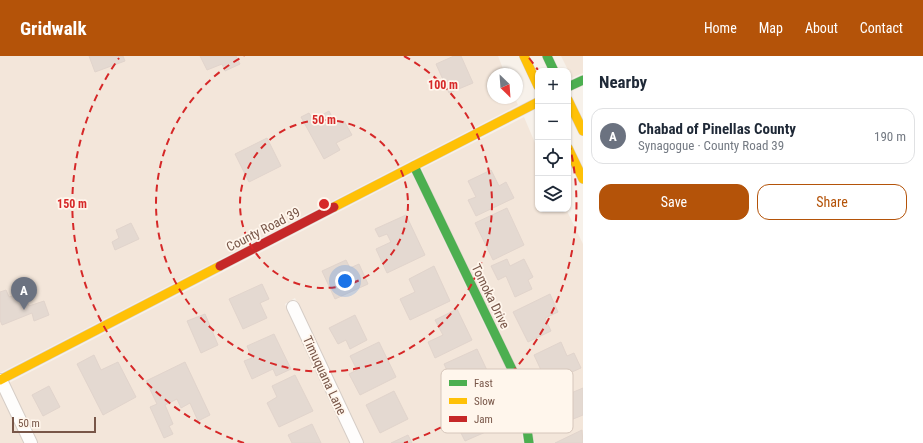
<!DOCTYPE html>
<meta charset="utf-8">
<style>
:root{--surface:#fff;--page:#f6f6f7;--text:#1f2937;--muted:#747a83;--line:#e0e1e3;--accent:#b45309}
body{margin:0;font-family:"Roboto Condensed",sans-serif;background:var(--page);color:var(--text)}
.controls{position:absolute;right:12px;top:12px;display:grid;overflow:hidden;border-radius:8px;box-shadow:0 1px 3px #0004}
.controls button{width:36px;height:36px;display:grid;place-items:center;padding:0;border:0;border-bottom:1px solid var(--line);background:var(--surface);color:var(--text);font:20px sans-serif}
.compass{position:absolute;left:487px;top:12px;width:36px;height:36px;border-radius:50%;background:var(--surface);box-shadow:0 1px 3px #0004;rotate:155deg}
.scale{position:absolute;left:12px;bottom:10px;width:84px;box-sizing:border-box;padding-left:4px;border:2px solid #785648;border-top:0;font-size:11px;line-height:14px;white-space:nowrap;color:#785648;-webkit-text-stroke:3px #fff6ec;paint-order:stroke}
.you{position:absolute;left:345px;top:225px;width:14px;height:14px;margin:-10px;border:3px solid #fff;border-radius:50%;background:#1a73e8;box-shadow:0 0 0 6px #1a73e833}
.badge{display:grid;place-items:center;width:26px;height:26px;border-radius:50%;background:var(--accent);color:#fff;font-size:13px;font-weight:700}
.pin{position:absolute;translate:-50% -33px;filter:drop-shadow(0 1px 2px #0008)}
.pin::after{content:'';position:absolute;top:21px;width:14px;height:12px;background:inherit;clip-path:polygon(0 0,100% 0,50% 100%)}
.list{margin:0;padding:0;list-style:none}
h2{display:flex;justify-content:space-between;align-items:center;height:52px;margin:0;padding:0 16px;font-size:17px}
h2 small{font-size:13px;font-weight:400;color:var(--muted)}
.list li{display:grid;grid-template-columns:26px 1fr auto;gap:12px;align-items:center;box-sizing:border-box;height:56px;margin:0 8px 8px;padding:0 8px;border:1px solid var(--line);border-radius:12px}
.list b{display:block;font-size:15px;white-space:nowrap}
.list p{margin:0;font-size:13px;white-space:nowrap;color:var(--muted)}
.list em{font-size:13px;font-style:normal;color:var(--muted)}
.actions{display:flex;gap:8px;padding:12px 16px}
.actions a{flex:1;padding:9px 0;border:1px solid var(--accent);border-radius:12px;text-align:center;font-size:14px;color:var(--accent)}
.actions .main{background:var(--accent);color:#fff}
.icon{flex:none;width:22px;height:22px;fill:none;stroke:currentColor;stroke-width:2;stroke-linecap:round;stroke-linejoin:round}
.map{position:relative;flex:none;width:583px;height:387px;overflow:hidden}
header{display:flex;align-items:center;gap:24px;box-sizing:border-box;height:56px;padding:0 20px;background:var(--accent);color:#fff}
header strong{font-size:19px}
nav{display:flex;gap:22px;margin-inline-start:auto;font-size:14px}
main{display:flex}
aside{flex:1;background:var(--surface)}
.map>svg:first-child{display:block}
</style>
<header>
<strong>Gridwalk</strong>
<nav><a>Home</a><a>Map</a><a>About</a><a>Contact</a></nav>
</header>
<main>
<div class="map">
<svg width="583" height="387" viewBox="0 0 583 387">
<rect width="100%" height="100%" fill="#f7f1ea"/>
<!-- residential -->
<g fill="#f3e6da">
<polygon points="0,0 498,0 505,18 493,18 493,42 515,42 518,49 0,317"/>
<polygon points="561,0 583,0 583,17 572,22"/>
<polygon points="524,61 538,94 538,153 566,153 583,188 583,387 535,387 422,113"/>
<polygon points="412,118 515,333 523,387 363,387 295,242 285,248 350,387 37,387 9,327"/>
<polygon points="0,335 24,387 0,387"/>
</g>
<!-- building -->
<g fill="#e4d9d1" stroke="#e1d4cc">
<polygon points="89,0 123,0 125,5 95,16"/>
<polygon points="200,0 236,0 240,8 225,15 222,8 207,14"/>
<polygon points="454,0 461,0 473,27 449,37 436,8"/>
<polygon points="329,55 336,69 344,65 352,79 336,87 340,94 324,103 301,61 309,57 313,64"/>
<polygon points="267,82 281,110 249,126 235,98"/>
<polygon points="491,114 499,130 506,126 514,142 476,160 468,144 476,141 468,125"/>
<polygon points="507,152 524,189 493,204 475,167"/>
<polygon points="406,159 425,199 387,217 376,193 391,186 387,178 379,181 375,173"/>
<polygon points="131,167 139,183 115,194 112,186 119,182 116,174"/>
<polygon points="507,203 510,210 524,203 533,221 528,224 532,233 515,241 506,220 498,224 491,210"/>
<polygon points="346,204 350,212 359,208 368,228 335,243 322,215"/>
<polygon points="434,210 450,245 410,264 400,243 415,236 409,223"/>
<polygon points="262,228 269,243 260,247 267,262 243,273 229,243"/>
<polygon points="6,234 9,241 24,236 29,250 44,245 49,259 34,265 32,257 2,269 0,264 0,236"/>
<polygon points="550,238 558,256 545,262 551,275 528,286 513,256"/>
<polygon points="457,253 472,284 435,302 428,286 443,279 435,264"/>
<polygon points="205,258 218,289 201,297 187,265"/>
<polygon points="355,259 367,284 350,293 346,284 338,288 329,272"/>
<polygon points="274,278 291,313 276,320 273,313 252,323 244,305 252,302 247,290"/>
<polygon points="379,286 396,321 360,339 349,318 357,314 350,300"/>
<polygon points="561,286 567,300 574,297 581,312 547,327 534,299"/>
<polygon points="477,293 492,325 467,336 463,327 455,331 444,308"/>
<polygon points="94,299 101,314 118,306 136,341 103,359 77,308"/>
<polygon points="185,306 210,359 198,365 190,347 181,352 177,343 165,349 173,368 169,370 173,378 164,382 150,351 157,348 146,325"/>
<polygon points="295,319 313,355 279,371 267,347 277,341 272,330"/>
<polygon points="49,330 60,351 43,360 32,339"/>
<polygon points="583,332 583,359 566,366 552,336 560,333 564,340"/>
<polygon points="394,335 408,363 380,377 366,349"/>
<polygon points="483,341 497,371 465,385 457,369 469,365 462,350"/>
<polygon points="312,368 321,387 292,387 288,379"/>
<polygon points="582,374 583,387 555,387"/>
<polygon points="408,379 412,387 391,387"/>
</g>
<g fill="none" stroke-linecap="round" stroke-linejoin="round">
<!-- street casing -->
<g stroke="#d6cdc6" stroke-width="14">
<g id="street">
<polyline points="293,251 357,387"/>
<polyline points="1,324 31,387"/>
</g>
</g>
<!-- fast casing -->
<g stroke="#d7cdc6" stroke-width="10">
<g id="fast">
<polyline points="547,0 554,15"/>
<polyline points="568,31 583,24"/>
<polyline points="414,110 521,332 529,387"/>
</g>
</g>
<!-- slow casing -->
<g stroke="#d7cdc6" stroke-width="10">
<g id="slow">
<polyline points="524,0 538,30"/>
<polyline points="568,44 583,75"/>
<polyline points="568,92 583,123"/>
<polyline points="334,151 538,46"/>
<polyline points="0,324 220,210"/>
</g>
</g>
<!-- jam casing -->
<g stroke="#d7cdc6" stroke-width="10">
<polyline id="jam" points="220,210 334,151"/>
</g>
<!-- street -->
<use href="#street" stroke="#fefdfc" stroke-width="12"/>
<!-- fast -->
<use href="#fast" stroke="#4caf50" stroke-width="9"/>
<!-- slow -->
<use href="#slow" stroke="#ffc107" stroke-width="9"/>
<!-- jam -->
<use href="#jam" stroke="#c62828" stroke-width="9"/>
</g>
<!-- distance rings -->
<g fill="none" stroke="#d62828" stroke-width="2" stroke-dasharray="7 5">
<circle cx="324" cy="148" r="84"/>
<path d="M404 0A168 168 0 1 1 244 0"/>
<path d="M244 387A252 252 0 0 1 119 2M529 2A252 252 0 0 1 538 14M569 87A252 252 0 0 1 404 387"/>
</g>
<g text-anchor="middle" stroke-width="3.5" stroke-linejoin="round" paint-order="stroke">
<!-- street labels -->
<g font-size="13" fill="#785648" stroke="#fff6ec">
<text transform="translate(263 173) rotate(-27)" y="5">County Road 39</text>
<text transform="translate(491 240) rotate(64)" y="5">Tomoka Drive</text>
<text transform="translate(325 319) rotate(65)" y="5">Timuquana Lane</text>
</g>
</g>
<!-- legend -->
<rect x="441" y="313" width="132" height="64" rx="6" fill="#fff6ec" stroke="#d6c6bb" stroke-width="1"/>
<rect x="449" y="324" width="18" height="6" fill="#4caf50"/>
<rect x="449" y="342" width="18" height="6" fill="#ffc107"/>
<rect x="449" y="360" width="18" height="6" fill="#c62828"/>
<g font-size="11" fill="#785648">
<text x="474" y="331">Fast</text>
<text x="474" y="349">Slow</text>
<text x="474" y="367">Jam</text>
</g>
<circle cx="324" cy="148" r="6" fill="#d62828" stroke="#fff6ec" stroke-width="2"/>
<g font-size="12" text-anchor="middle" font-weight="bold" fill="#d62828" stroke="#fff6ec" stroke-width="3.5" stroke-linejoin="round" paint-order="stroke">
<text x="443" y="33">100 m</text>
<text x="324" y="68">50 m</text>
<text x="72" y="152">150 m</text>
</g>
</svg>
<div class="controls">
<button>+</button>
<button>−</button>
<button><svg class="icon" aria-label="locate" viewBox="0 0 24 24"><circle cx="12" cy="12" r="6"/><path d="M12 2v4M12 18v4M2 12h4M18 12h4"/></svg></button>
<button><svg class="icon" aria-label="layers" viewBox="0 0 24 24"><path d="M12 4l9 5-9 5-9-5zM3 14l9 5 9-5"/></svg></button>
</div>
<svg class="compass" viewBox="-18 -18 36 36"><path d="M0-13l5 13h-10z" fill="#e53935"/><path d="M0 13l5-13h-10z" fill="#747a83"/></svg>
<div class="scale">50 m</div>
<div class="you"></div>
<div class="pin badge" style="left:24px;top:254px;background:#6b7280">A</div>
</div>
<aside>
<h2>Nearby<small></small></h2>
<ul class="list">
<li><span class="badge" style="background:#6b7280">A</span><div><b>Chabad of Pinellas County</b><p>Synagogue · County Road 39</p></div><em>190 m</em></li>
</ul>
<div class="actions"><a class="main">Save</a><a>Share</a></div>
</aside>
</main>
